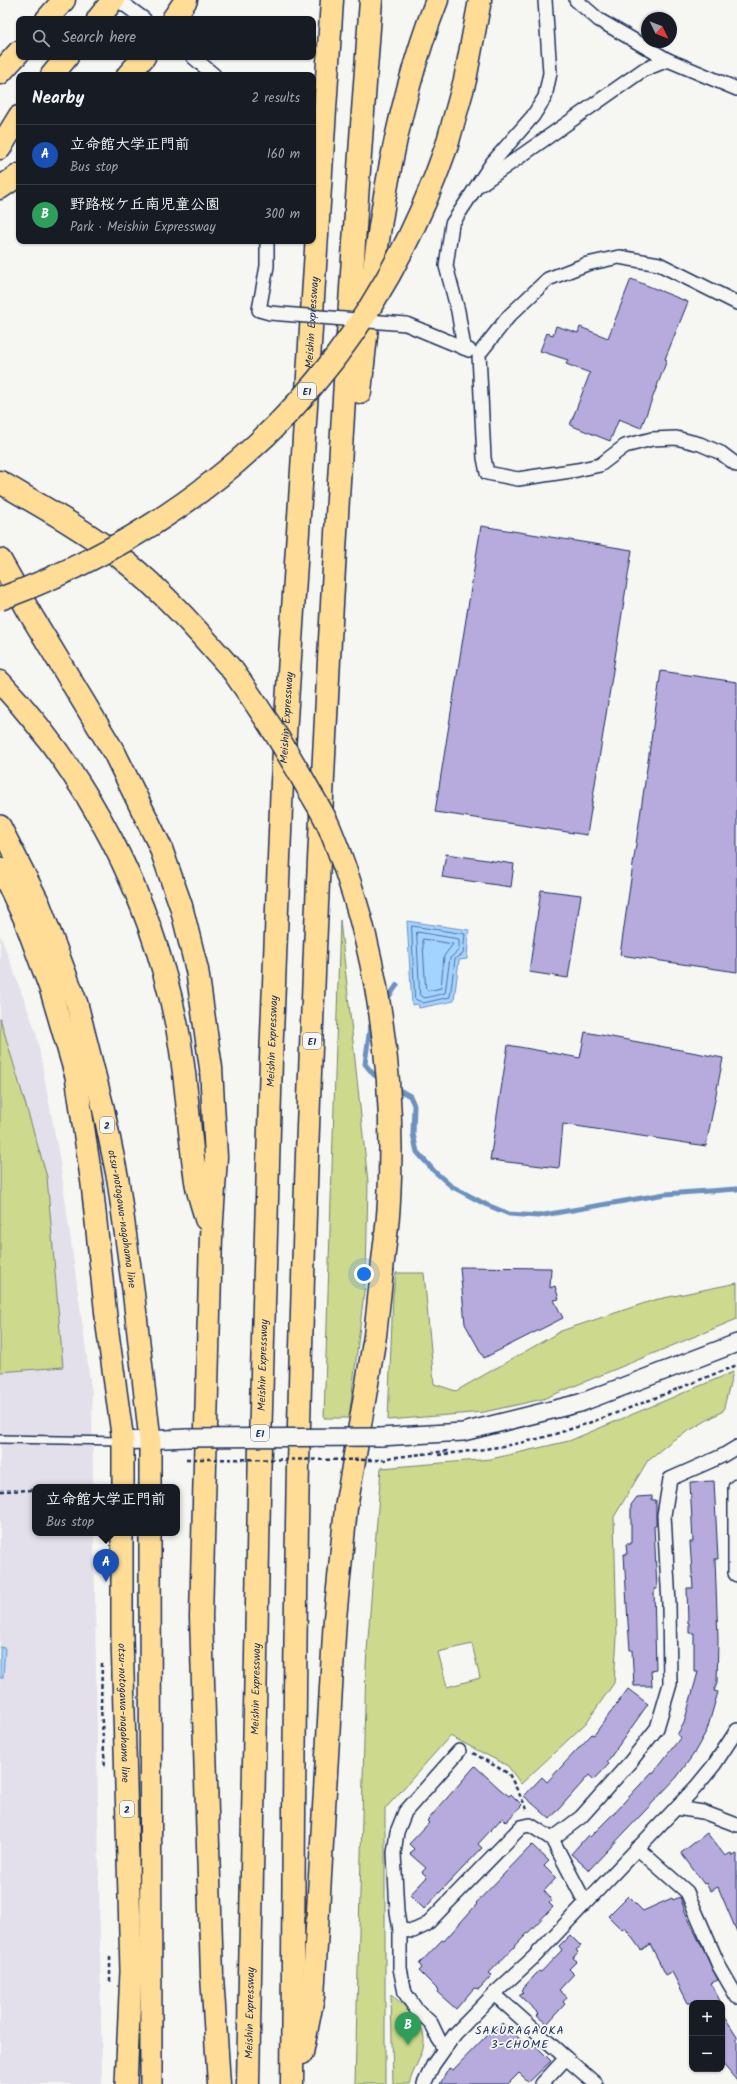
<!DOCTYPE html>
<meta charset="utf-8">
<style>
:root{--surface:#171b24;--page:#20242c;--text:#f1f3f6;--muted:#9ea1a6;--line:#363941;--accent:#8c9099}
body{margin:0;font-family:Kalam,"Klee One",sans-serif;background:var(--page);color:var(--text)}
.controls{position:absolute;right:12px;bottom:12px;display:grid;overflow:hidden;border-radius:8px;box-shadow:0 1px 3px #0004}
.controls button{width:36px;height:36px;display:grid;place-items:center;padding:0;border:0;border-bottom:1px solid var(--line);background:var(--surface);color:var(--text);font:20px sans-serif}
.compass{position:absolute;left:641px;top:12px;width:36px;height:36px;border-radius:50%;background:var(--surface);box-shadow:0 1px 3px #0004;rotate:133deg}
.you{position:absolute;left:364px;top:1274px;width:14px;height:14px;margin:-10px;border:3px solid #fff;border-radius:50%;background:#1a73e8;box-shadow:0 0 0 6px #1a73e833}
.badge{display:grid;place-items:center;width:26px;height:26px;border-radius:50%;background:var(--accent);color:#fff;font-size:13px;font-weight:700}
.pin{position:absolute;translate:-50% -33px;filter:drop-shadow(0 1px 2px #0008)}
.pin::after{content:'';position:absolute;top:21px;width:14px;height:12px;background:inherit;clip-path:polygon(0 0,100% 0,50% 100%)}
.popup{position:absolute;left:32px;top:1484px;width:148px;height:52px;box-sizing:border-box;display:grid;place-content:center;border-radius:8px;background:var(--surface);filter:drop-shadow(0 1px 3px #0005);font-size:13px;white-space:nowrap;color:var(--muted)}
.popup b{font-size:15px;color:var(--text)}
.popup::after{content:'';position:absolute;left:50%;top:100%;margin-left:-8px;border:8px solid transparent;border-top-color:var(--surface)}
.list{margin:0;padding:0;list-style:none}
h2{display:flex;justify-content:space-between;align-items:center;height:52px;margin:0;padding:0 16px;font-size:17px}
h2 small{font-size:13px;font-weight:400;color:var(--muted)}
.list li{display:grid;grid-template-columns:26px 1fr auto;gap:12px;align-items:center;box-sizing:border-box;height:60px;padding:0 16px;border-top:1px solid var(--line)}
.list b{display:block;font-size:15px;white-space:nowrap}
.list p{margin:0;font-size:13px;white-space:nowrap;color:var(--muted)}
.list em{font-size:13px;font-style:normal;color:var(--muted)}
.icon{flex:none;width:22px;height:22px;fill:none;stroke:currentColor;stroke-width:2;stroke-linecap:round;stroke-linejoin:round}
.map{position:relative;flex:none;width:737px;height:2084px;overflow:hidden}
.search{position:absolute;background:var(--surface);box-shadow:0 1px 3px #0004;left:16px;top:16px;width:300px;height:44px;display:flex;align-items:center;gap:10px;box-sizing:border-box;padding:0 14px;border-radius:8px;color:var(--muted);font-size:15px}
.panel{position:absolute;background:var(--surface);box-shadow:0 1px 3px #0004;left:16px;top:72px;width:300px;height:172px;border-radius:8px}
.map>svg:first-child{display:block}
</style>
<div class="map">
<svg width="737" height="2084" viewBox="0 0 737 2084">
<rect width="100%" height="100%" fill="#f6f6f2"/>
<filter id="ink" filterUnits="userSpaceOnUse"><feTurbulence type="fractalNoise" baseFrequency=".025" numOctaves="2"/><feDisplacementMap in="SourceGraphic" scale="8" xChannelSelector="R" yChannelSelector="G"/><feConvolveMatrix kernelMatrix="1 2 1 2 8 2 1 2 1" color-interpolation-filters="sRGB"/></filter>
<g filter="url(#ink)">
<!-- built -->
<polygon fill="#e3e0eb" points="0,934 36,1032 60,1162 92,1394 93,1487 35,1487 35,1533 94,1533 102,2084 0,2084"/>
<!-- green -->
<g fill="#cdd98c" stroke="#748475" fill-rule="evenodd">
<polygon points="340,920 368,1182 366,1276 349,1418 324,1418"/>
<polygon points="0,1018 47,1177 63,1367 0,1372"/>
<polygon points="396,1273 424,1273 434,1384 456,1391 561,1331 654,1300 737,1283 737,1319 543,1399 484,1412 388,1420 393,1295"/>
<path d="M733 1372 723 1411 673 1440 648 1460 614 1517 617 1637 614 1683 586 1723 521 1784 508 1766 450 1736 385 1809V2084H355L366 1665 381 1468 491 1459 569 1441ZM472 1644 480 1678 447 1687 438 1652Z"/>
<path d="M391 1994C408 2010 431 2026 422 2052 418 2063 412 2073 409 2084H393Z"/>
</g>
<!-- water -->
<g fill="#a3d3ff" stroke="#6d91bf">
<polygon points="407,921 469,930 467,959 459,960 454,1001 419,1008 418,1004 412,1005"/>
<polygon points="0,1647 5,1648 3,1678 0,1678"/>
</g>
<g fill="none" stroke-linecap="round" stroke-linejoin="round">
<!-- shore -->
<g stroke="#51719e" stroke-width="1">
<polygon points="412,926 465,934 463,954 455,959 450,997 423,1003 415,999"/>
<polygon points="417,932 459,939 459,950 450,958 445,993 425,998 420,995"/>
<polygon points="423,939 453,944 444,956 441,988 428,991 426,989"/>
</g>
<!-- stream -->
<g stroke="#6d91bf" stroke-width="5">
<polyline points="385,1002 397,985"/>
<polyline points="373,1021 370,1027 365,1064 374,1075 382,1080"/>
<polyline points="394,1087 410,1096 414,1105 413,1134 417,1152 434,1171 451,1186 485,1204 509,1214 538,1216 665,1194 737,1189"/>
</g>
</g>
<!-- building -->
<g fill="#b6abdc" stroke="#1b2f5e">
<polygon points="631,279 688,302 665,359 667,360 641,428 619,419 610,441 570,425 590,373 566,364 568,360 540,351 547,333 553,335 556,326 578,333 580,327 608,338"/>
<polygon points="481,526 632,550 587,835 435,812"/>
<polygon points="661,671 737,682 737,972 620,955"/>
<polygon points="446,854 514,864 511,887 442,877"/>
<polygon points="541,890 581,895 568,978 529,972"/>
<polygon points="585,1032 723,1058 706,1146 563,1124 559,1168 490,1160 508,1045 580,1058"/>
<polygon points="460,1267 551,1268 550,1288 555,1286 559,1299 554,1300 563,1318 484,1358 465,1324"/>
<polygon points="714,1481 718,1559 715,1559 718,1639 717,1683 714,1691 718,1692 707,1730 693,1755 677,1777 589,1870 571,1854 588,1835 590,1837 612,1815 652,1772 653,1773 681,1737 677,1735 684,1723 698,1672 694,1672 694,1633 689,1633 689,1623 688,1623 687,1588 693,1588 690,1542 693,1542 690,1482"/>
<polygon points="652,1496 652,1500 656,1500 656,1526 654,1526 657,1589 654,1589 656,1670 651,1671 652,1686 634,1686 632,1650 630,1650 628,1623 624,1554 627,1554 626,1544 631,1544 631,1505 637,1497"/>
<polygon points="628,1689 648,1704 607,1762 609,1764 594,1780 589,1775 550,1819 524,1796 542,1777 547,1782 592,1734 594,1735"/>
<polygon points="475,1766 501,1790 509,1796 511,1794 522,1805 506,1822 502,1818 478,1844 482,1848 424,1909 410,1895 427,1877 422,1872 426,1868 410,1854 414,1849 409,1844 429,1823 427,1821"/>
<polygon points="707,1833 725,1856 731,1853 733,1856 737,1854 737,1932 718,1887 710,1891 706,1883 704,1884 681,1853"/>
<polygon points="532,1845 549,1861 544,1866 556,1878 544,1891 552,1900 549,1903 553,1907 489,1973 492,1975 479,1989 474,1988 456,2009 437,1992 438,1990 419,1971 422,1968 419,1964 442,1940 444,1941 477,1904 476,1903"/>
<polygon points="628,1896 643,1911 672,1898 673,1900 680,1897 686,1914 718,1980 711,1983 721,2003 688,2003 672,1972 666,1975 650,1944 641,1950 625,1928 622,1930 608,1916"/>
<polygon points="570,1935 581,1946 576,1950 578,1952 573,1958 577,1961 569,1969 574,1974 559,1990 567,1997 563,2002 565,2004 547,2024 537,2016 539,2014 519,1995 523,1992 521,1990 539,1971 541,1972 562,1950 559,1946"/>
<polygon points="722,2013 737,2036 737,2081 722,2063"/>
<polygon points="502,2023 528,2046 532,2042 551,2061 529,2082 519,2073 508,2084 440,2084 449,2068 453,2070 489,2033 491,2034"/>
</g>
<g fill="none" stroke-linecap="round" stroke-linejoin="round">
<!-- service casing -->
<g stroke="#1b2f5e" stroke-width="10">
<polyline id="service" points="0,1439 122,1441"/>
</g>
<!-- minor casing -->
<g stroke="#1b2f5e" stroke-width="16">
<g id="minor">
<polyline points="118,0 144,19"/>
<polyline points="576,0 599,20 668,60"/>
<polyline points="193,57 214,75"/>
<polyline points="481,184 643,70 668,60 737,89"/>
<polyline points="267,241 267,266 259,310 270,313"/>
<polyline points="737,303 659,264 619,257 587,264 548,279 509,316 479,354 484,458 487,473 518,479 577,470 600,465 625,446 652,439 676,438 700,444 721,453 737,465"/>
<polyline points="406,324 469,350"/>
<polyline points="464,348 458,311 446,266 452,224 492,163 533,116 545,97 550,73 545,0"/>
<polyline points="676,1808 703,1812 737,1825"/>
<polyline points="552,1839 581,1817 631,1761 657,1728 670,1684 669,1604 664,1515 670,1479 722,1456 737,1447"/>
<polyline points="637,1848 687,1892 719,1966 737,1997"/>
<polyline points="400,1930 413,1931 426,1925 521,1827 530,1825 552,1839 585,1902"/>
<polyline points="494,1994 566,2058 542,2084"/>
<polyline points="443,2048 431,2023 416,2009 405,1993 400,1968 400,1930 397,1912 394,1853 397,1832 405,1812 459,1751"/>
<polyline points="566,2058 596,2084"/>
<polyline points="424,2084 433,2065 455,2034 494,1994 534,1957 696,1787 714,1765 737,1730"/>
</g>
</g>
<!-- tertiary casing -->
<g stroke="#1b2f5e" stroke-width="20">
<g id="tertiary">
<polyline points="380,1437 463,1432 580,1403 737,1343"/>
<polyline points="123,1441 187,1438"/>
<polyline points="737,1488 737,1573"/>
</g>
</g>
<!-- primary casing -->
<g stroke="#1b2f5e" stroke-width="24">
<g id="primary">
<path id="s1" d="M0 826 39 903 77 1004 103 1107 118 1180 133 1289 150 1440V1487"/>
<polyline points="0,868 24,918 51,991 76,1076 92,1184 107,1326 123,1441 123,1487"/>
<path id="s2" d="M122 1533V1637L131 1971 126 2084"/>
<polyline points="150,1533 151,2084"/>
</g>
</g>
<!-- motorway casing -->
<g stroke="#1b2f5e" stroke-width="25">
<g id="motorway">
<polyline points="47,19 64,0"/>
<polyline points="98,19 113,0"/>
<polyline points="173,19 186,0"/>
<polyline points="0,73 19,52"/>
<polyline points="52,75 67,57"/>
<polyline points="128,75 144,57"/>
<polyline points="447,145 465,80 480,0"/>
<polyline points="0,148 19,117"/>
<polyline points="0,188 19,175"/>
<path d="M360 392C374 260 388 125 437 0"/>
<path d="M0 482C41 506 83 529 121 558 163 591 198 631 233 671"/>
<polyline points="0,560 31,615 115,754 160,846 181,906 197,970 211,1068 216,1157 211,1236 201,1617 212,1976 219,2084"/>
<path d="M0 682C88 775 151 897 176 1022 187 1073 188 1129 196 1181 198 1194 203 1207 206 1219"/>
<polyline points="302,2053 313,1997 335,1618 346,1508 375,1336 382,1271"/>
<path id="s3" d="M248 2084 260 1443 271 1059 282 782 332 0"/>
<path d="M292 2084C294 1878 294 1672 298 1466 309 977 335 488 371 0"/>
</g>
</g>
<!-- path -->
<g stroke="#1b2f5e" stroke-width="2.5" stroke-dasharray="4 3" stroke-linecap="butt">
<path d="M438 1455C477 1450 517 1446 555 1434 617 1415 676 1389 737 1365"/>
<polyline points="388,1458 448,1451"/>
<polyline points="98,1487 104,1487"/>
<polyline points="0,1491 35,1490"/>
<polyline points="102,1663 101,1708 105,1768"/>
<polyline points="473,1753 509,1774 528,1811"/>
<polyline points="110,1982 110,1957"/>
</g>
<!-- service -->
<use href="#service" stroke="#f6f6f2" stroke-width="7"/>
<!-- minor -->
<use href="#minor" stroke="#f6f6f2" stroke-width="13"/>
<!-- tertiary -->
<use href="#tertiary" stroke="#f6f6f2" stroke-width="17"/>
<!-- primary -->
<use href="#primary" stroke="#ffdd96" stroke-width="21"/>
<!-- motorway -->
<use href="#motorway" stroke="#ffdd96" stroke-width="22"/>
<!-- minor-bridge casing -->
<g stroke="#1b2f5e" stroke-width="16" stroke-linecap="butt">
<polyline id="minor-bridge" points="270,313 406,324"/>
</g>
<!-- tertiary-bridge casing -->
<g stroke="#1b2f5e" stroke-width="20" stroke-linecap="butt">
<polyline id="tertiary-bridge" points="187,1438 380,1437"/>
</g>
<!-- motorway-bridge casing -->
<g stroke="#1b2f5e" stroke-width="25" stroke-linecap="butt">
<g id="motorway-bridge">
<path d="M0 599C220 517 370 367 447 145"/>
<path d="M233 671C261 710 287 750 310 792 317 804 325 816 330 829 378 945 396 1077 389 1201 388 1225 384 1248 382 1271"/>
</g>
</g>
<!-- path-bridge -->
<polyline stroke="#1b2f5e" stroke-width="2.5" stroke-dasharray="4 3" stroke-linecap="butt" points="186,1459 388,1460"/>
<!-- minor-bridge -->
<use href="#minor-bridge" stroke="#f6f6f2" stroke-width="13"/>
<!-- tertiary-bridge -->
<use href="#tertiary-bridge" stroke="#f6f6f2" stroke-width="17"/>
<!-- motorway-bridge -->
<use href="#motorway-bridge" stroke="#ffdd96" stroke-width="22"/>
</g>
</g>
<g text-anchor="middle" stroke-width="3.5" stroke-linejoin="round" paint-order="stroke">
<!-- shield labels -->
<g fill="#f6f6f2" stroke="#5d6b8a" stroke-width="1">
<rect x="298" y="383" width="18" height="16" rx="3"/>
<rect x="303" y="1033" width="18" height="16" rx="3"/>
<rect x="100" y="1117" width="14" height="16" rx="3"/>
<rect x="251" y="1425" width="18" height="16" rx="3"/>
<rect x="120" y="1801" width="14" height="16" rx="3"/>
</g>
<g font-size="10" font-weight="bold" fill="#1b2f5e">
<text x="307" y="395">E1</text>
<text x="312" y="1045">E1</text>
<text x="107" y="1129">2</text>
<text x="260" y="1437">E1</text>
<text x="127" y="1813">2</text>
</g>
<!-- street labels -->
<g font-size="11" fill="#1b2f5e" stroke="#f6f6f2">
<text dy="4" stroke="none"><textPath href="#s3" startOffset="1763">Meishin Expressway</textPath></text>
<text dy="4" stroke="none"><textPath href="#s3" startOffset="1367">Meishin Expressway</textPath></text>
<text dy="4" stroke="none"><textPath href="#s3" startOffset="1043">Meishin Expressway</textPath></text>
<text dy="4" stroke="none"><textPath href="#s1" startOffset="414">otsu-notogawa-nagahama line</textPath></text>
<text dy="4" stroke="none"><textPath href="#s3" startOffset="719">Meishin Expressway</textPath></text>
<text dy="4" stroke="none"><textPath href="#s3" startOffset="395">Meishin Expressway</textPath></text>
<text dy="4" stroke="none"><textPath href="#s2" startOffset="180">otsu-notogawa-nagahama line</textPath></text>
<text dy="4" stroke="none"><textPath href="#s3" startOffset="71">Meishin Expressway</textPath></text>
</g>
<!-- neighbourhood labels -->
<g font-size="12" letter-spacing="1" fill="#1b2f5e" stroke="#f6f6f2">
<text x="520" y="2034">SAKURAGAOKA<tspan x="520" dy="14">3-CHOME</tspan></text>
</g>
</g>
</svg>
<div class="controls">
<button>+</button>
<button>−</button>
</div>
<svg class="compass" viewBox="-18 -18 36 36"><path d="M0-13l5 13h-10z" fill="#e53935"/><path d="M0 13l5-13h-10z" fill="#9ea1a6"/></svg>
<div class="you"></div>
<div class="pin badge" style="left:106px;top:1582px;background:#1a4fb4">A</div>
<div class="popup"><b>立命館大学正門前</b>Bus stop</div>
<div class="pin badge" style="left:408px;top:2045px;background:#2e9e5b">B</div>
<div class="search"><svg class="icon" aria-label="search" viewBox="0 0 24 24"><circle cx="10" cy="10" r="6"/><path d="M15 15l6 6"/></svg>Search here</div>
<section class="panel">
<h2>Nearby<small>2 results</small></h2>
<ul class="list">
<li><span class="badge" style="background:#1a4fb4">A</span><div><b>立命館大学正門前</b><p>Bus stop</p></div><em>160 m</em></li>
<li><span class="badge" style="background:#2e9e5b">B</span><div><b>野路桜ケ丘南児童公園</b><p>Park · Meishin Expressway</p></div><em>300 m</em></li>
</ul>
</section>
</div>
